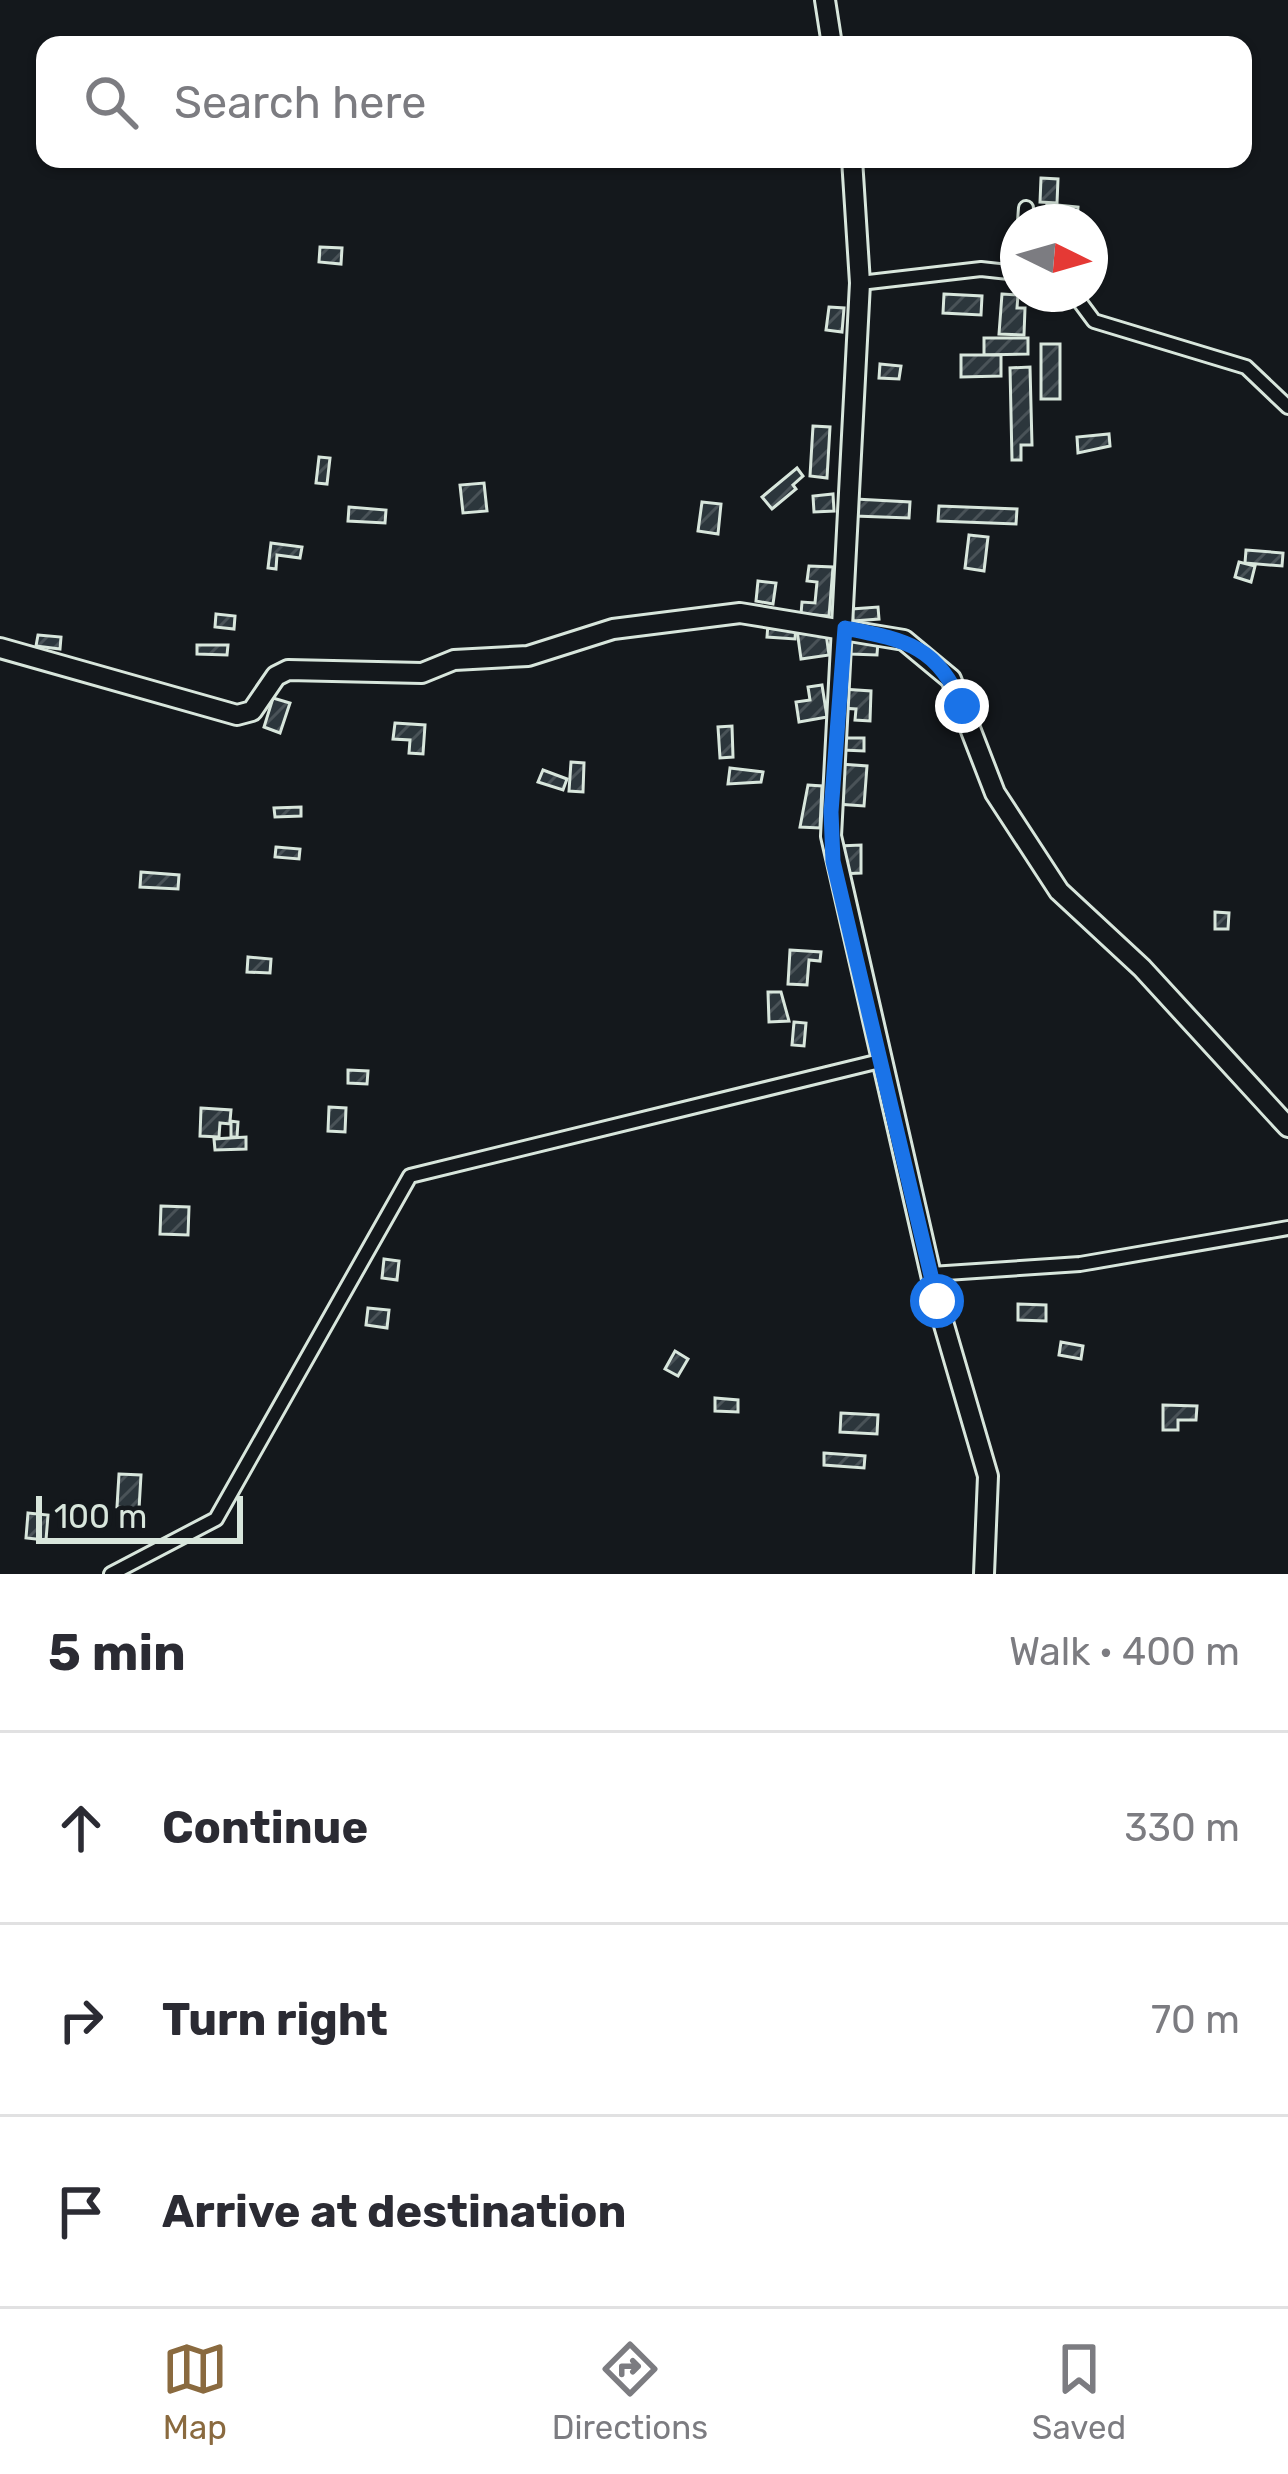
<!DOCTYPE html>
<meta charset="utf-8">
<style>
:root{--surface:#fff;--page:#f2f2f3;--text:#2b2b33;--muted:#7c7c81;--line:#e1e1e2;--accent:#8a6a3f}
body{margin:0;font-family:Rubik,sans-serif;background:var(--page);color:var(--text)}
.compass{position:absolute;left:1000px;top:204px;width:108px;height:108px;border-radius:50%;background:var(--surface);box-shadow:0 3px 9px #0004;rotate:95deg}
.scale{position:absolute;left:36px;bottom:30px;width:207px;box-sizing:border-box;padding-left:12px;border:6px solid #d8e6dc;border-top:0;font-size:33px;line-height:42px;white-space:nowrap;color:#d8e6dc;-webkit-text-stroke:9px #14181c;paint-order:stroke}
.stop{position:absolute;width:36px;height:36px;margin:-27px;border:9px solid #1a73e8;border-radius:50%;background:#fff}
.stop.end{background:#1a73e8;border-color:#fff;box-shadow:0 3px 12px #0008}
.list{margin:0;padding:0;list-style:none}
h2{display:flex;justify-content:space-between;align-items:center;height:156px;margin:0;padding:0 48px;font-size:51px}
h2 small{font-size:39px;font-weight:400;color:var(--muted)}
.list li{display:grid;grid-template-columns:78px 1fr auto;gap:36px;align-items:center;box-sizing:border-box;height:192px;padding:0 48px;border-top:3px solid var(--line)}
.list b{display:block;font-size:45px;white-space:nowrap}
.list em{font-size:39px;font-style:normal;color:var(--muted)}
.icon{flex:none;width:66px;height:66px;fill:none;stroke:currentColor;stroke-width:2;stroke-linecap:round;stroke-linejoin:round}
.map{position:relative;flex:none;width:1288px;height:1574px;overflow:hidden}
.search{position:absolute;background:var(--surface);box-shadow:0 3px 9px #0004;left:36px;right:36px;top:36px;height:132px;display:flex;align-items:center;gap:30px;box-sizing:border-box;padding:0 42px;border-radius:24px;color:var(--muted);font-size:45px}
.sheet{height:732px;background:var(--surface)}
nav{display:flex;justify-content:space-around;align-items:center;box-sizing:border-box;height:168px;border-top:3px solid var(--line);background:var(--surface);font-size:33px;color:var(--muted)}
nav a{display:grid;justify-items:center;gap:6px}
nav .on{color:var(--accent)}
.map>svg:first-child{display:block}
</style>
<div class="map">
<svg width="1288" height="1574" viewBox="0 0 1288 1574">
<defs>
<pattern id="building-hatch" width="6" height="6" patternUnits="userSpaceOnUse" patternTransform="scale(3)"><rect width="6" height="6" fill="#2c363c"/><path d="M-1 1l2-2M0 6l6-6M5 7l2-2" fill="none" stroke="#4a5358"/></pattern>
</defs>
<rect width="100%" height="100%" fill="#14181c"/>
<!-- building -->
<g fill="url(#building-hatch)" stroke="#d8e6dc" stroke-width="3">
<polygon points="1041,178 1058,179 1057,203 1040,202"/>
<polygon points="1047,204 1078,207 1077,222 1045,222"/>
<polygon points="320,247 342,248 341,264 319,262"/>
<polygon points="944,294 982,296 981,315 943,313"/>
<polygon points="1002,294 1018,295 1017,308 1025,308 1024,335 999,334"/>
<polygon points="829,307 844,308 842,332 826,330"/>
<polygon points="984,338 1028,338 1028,354 984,355"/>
<rect x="1041" y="344" width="19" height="55"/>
<polygon points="961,355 1001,355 1001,376 961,377"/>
<polygon points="880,364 901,366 899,379 879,378"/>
<polygon points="1030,367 1032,445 1021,445 1021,460 1012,460 1010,368"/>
<polygon points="813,426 830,427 827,478 810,476"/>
<polygon points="1109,434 1110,446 1078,453 1077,437"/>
<polygon points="319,457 330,458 327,484 316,483"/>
<polygon points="797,468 803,476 793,485 796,489 772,509 762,497"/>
<polygon points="484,483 487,511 463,513 460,485"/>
<polygon points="833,494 834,511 814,512 813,496"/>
<polygon points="855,499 910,502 909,518 855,516"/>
<polygon points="702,502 721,504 718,534 698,531"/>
<polygon points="939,506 1017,509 1016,524 938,521"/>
<polygon points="349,507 386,510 385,523 348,521"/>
<polygon points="969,535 988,537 984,571 965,568"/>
<polygon points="271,543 302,547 300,558 277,555 276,569 268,568"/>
<polygon points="1246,550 1283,553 1282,566 1245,563"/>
<polygon points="1239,562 1255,566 1251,582 1235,577"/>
<polygon points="809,566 833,567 829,616 801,614 802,602 815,603 817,582 807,581"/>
<polygon points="758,581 776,583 773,604 756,601"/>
<polygon points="878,607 879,619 853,621 852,609"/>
<polygon points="216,614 235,616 234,629 215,627"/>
<polygon points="768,624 796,625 795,639 767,637"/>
<polygon points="825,626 829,655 801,659 797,630"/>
<polygon points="38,635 61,637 60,649 36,646"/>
<polygon points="851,639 878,641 877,655 850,654"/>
<polygon points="197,645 228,645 227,655 197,654"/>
<polygon points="822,685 827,717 799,722 796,702 810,700 808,687"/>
<polygon points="842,689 871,691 870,721 855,720 856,709 841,708"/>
<polygon points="273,698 290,703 280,733 264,727"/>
<polygon points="395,723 425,725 423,754 409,753 410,740 393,739"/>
<polygon points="732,726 733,757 720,758 718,727"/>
<polygon points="844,738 864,738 864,751 843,750"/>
<polygon points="571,762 584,763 583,792 569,791"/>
<polygon points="840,764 867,766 864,806 837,804"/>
<polygon points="730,768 763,772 761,782 728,784"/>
<polygon points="543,770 567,779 563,790 538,782"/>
<polygon points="808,785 822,786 820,828 800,827"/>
<polygon points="301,807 301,816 275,817 274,808"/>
<polygon points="861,845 861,873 840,874 839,846"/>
<polygon points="276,847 300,849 299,859 275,857"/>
<polygon points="141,872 179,875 178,889 140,887"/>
<polygon points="1215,912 1229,913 1228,929 1215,929"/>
<polygon points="790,950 821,952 820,961 809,960 807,985 788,984"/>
<polygon points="248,957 271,959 270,973 247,972"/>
<polygon points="768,992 781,992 789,1021 769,1022"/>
<polygon points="794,1022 806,1023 804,1046 792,1045"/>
<polygon points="348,1070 368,1071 367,1084 348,1083"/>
<polygon points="329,1107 346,1108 345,1132 328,1131"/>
<polygon points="201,1108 231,1110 230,1121 238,1122 237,1137 231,1137 231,1124 220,1123 219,1137 200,1136"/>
<polygon points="246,1137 246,1149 215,1150 214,1139"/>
<polygon points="161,1206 189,1207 188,1235 160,1234"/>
<polygon points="384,1259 399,1261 397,1280 382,1278"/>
<polygon points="1018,1304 1046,1305 1046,1321 1018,1320"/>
<polygon points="368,1308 389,1310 387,1328 366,1325"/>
<polygon points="1061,1342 1083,1346 1081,1359 1059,1355"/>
<polygon points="675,1351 688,1359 678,1376 665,1369"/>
<polygon points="715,1398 738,1400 738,1412 715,1411"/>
<polygon points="1163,1405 1197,1406 1196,1420 1178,1420 1178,1430 1163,1430"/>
<polygon points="841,1413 878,1415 877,1434 840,1432"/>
<polygon points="824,1453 865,1456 864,1468 824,1465"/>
<polygon points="119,1474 141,1475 139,1509 117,1507"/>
<polygon points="28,1513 48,1515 46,1540 26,1538"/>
</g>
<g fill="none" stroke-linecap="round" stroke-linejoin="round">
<!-- street casing -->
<g stroke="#d8e6dc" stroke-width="18">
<g id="street">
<polyline points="1025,222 1026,208"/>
<polyline points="860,283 981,269 1018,273"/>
<polyline points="1074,294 1094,321 1246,367 1288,407"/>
<polyline points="931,1274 1080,1264 1288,1228"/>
<polyline points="111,1574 216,1519 410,1176 880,1061"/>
</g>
</g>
<!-- secondary casing -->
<g stroke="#d8e6dc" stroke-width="24">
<g id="secondary">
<polyline points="825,0 832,45"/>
<polyline points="852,159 860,283 831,836 937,1301 988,1476 984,1574"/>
<polyline points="0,648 237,715 252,711 276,676 288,670 422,673 454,660 528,656 613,629 740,613 904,640 951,679 995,793 1059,891 1142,968 1288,1127"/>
</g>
</g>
<!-- street -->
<use href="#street" stroke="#14181c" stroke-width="12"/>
<!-- secondary -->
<use href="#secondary" stroke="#14181c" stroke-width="18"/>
</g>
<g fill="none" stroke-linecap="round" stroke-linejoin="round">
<!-- route -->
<path stroke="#1a73e8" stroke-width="15" d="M937 1301 833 861 831 812 845 628C904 640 938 645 962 706"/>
</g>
</svg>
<svg class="compass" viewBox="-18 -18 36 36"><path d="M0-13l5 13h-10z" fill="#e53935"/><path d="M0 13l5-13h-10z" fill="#7c7c81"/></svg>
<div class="scale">100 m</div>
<div class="stop" style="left:937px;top:1301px"></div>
<div class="stop end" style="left:962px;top:706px"></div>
<div class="search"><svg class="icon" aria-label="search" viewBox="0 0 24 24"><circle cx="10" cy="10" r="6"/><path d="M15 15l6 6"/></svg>Search here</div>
</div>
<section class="sheet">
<h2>5 min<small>Walk · 400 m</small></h2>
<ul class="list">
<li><svg class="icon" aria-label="ahead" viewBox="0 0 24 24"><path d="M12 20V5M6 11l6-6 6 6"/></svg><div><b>Continue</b></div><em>330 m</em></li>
<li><svg class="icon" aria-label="right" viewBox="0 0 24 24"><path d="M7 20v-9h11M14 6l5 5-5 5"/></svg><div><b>Turn right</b></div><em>70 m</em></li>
<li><svg class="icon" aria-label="arrive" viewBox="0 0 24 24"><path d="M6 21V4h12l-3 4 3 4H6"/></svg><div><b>Arrive at destination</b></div></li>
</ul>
</section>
<nav>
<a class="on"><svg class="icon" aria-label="map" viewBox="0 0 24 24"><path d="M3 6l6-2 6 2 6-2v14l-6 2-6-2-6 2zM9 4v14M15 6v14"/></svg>Map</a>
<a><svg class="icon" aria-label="directions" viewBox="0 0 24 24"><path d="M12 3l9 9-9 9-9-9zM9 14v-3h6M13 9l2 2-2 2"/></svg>Directions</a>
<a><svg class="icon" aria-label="saved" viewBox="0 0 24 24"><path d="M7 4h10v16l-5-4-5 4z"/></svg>Saved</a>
</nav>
